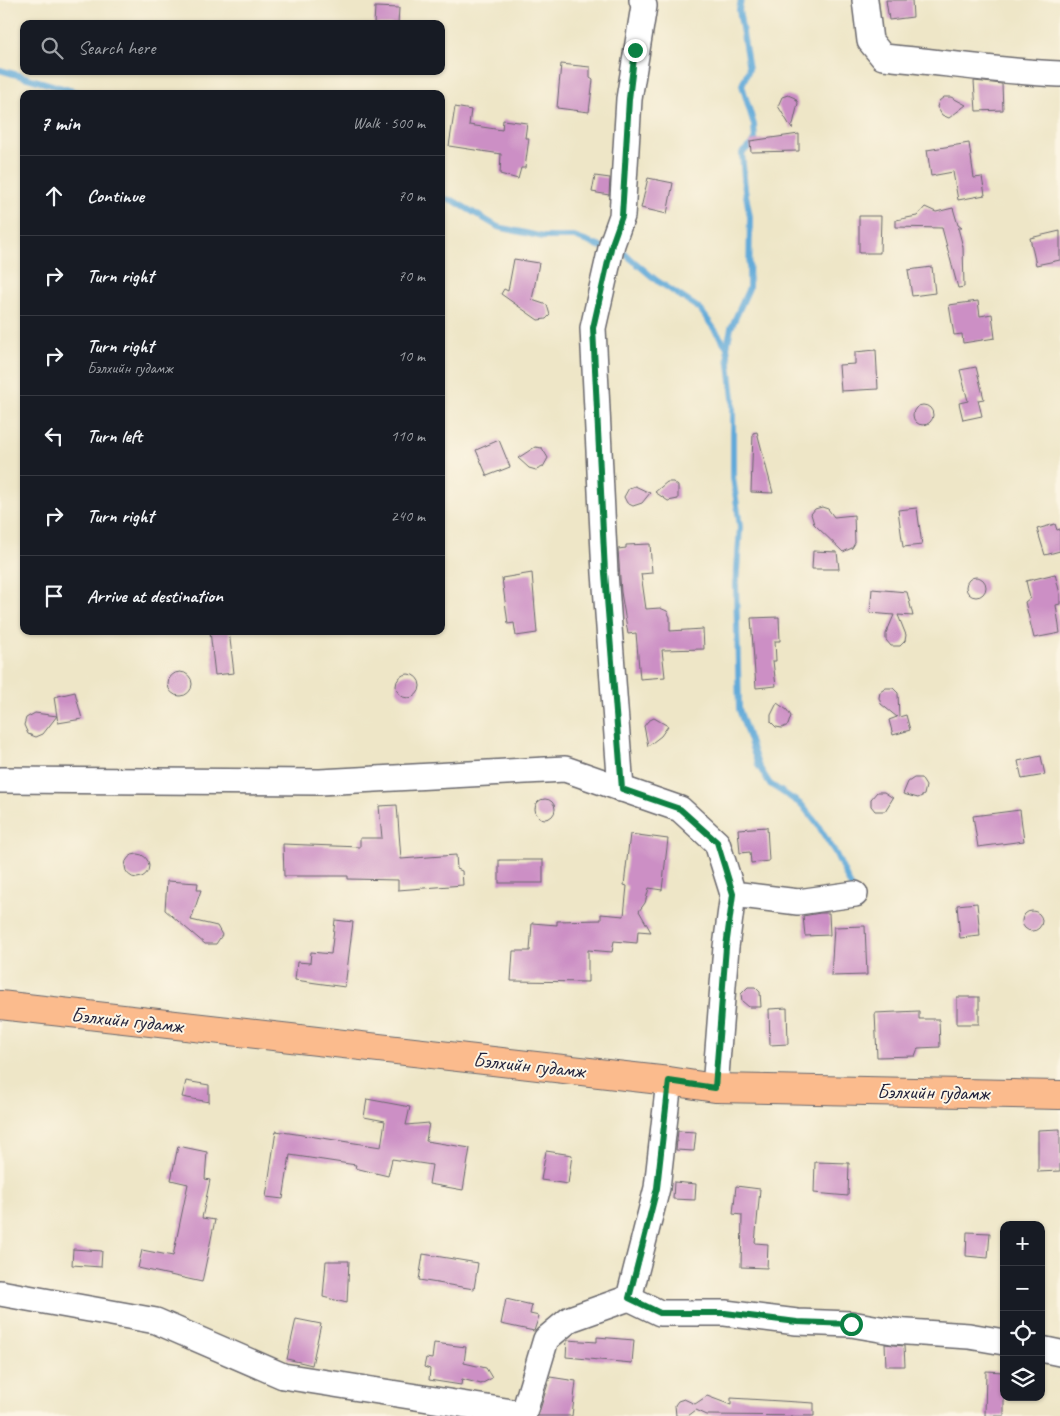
<!DOCTYPE html>
<meta charset="utf-8">
<style>
:root{--surface:#171b24;--page:#242831;--text:#f1f3f6;--muted:#9ea1a6;--line:#363941}
body{margin:0;font-family:Caveat,sans-serif;background:var(--page);color:var(--text)}
.controls{position:absolute;right:15px;bottom:15px;display:grid;overflow:hidden;border-radius:10px;box-shadow:0 1px 4px #0004}
.controls button{width:45px;height:45px;display:grid;place-items:center;padding:0;border:0;border-bottom:1px solid var(--line);background:var(--surface);color:var(--text);font:25px sans-serif}
.stop{position:absolute;width:15px;height:15px;margin:-11px;border:4px solid #0b8043;border-radius:50%;background:#fff}
.stop.end{background:#0b8043;border-color:#fff;box-shadow:0 1px 5px #0008}
.list{margin:0;padding:0;list-style:none}
h2{display:flex;justify-content:space-between;align-items:center;height:65px;margin:0;padding:0 20px;font-size:21px}
h2 small{font-size:16px;font-weight:400;color:var(--muted)}
.list li{display:grid;grid-template-columns:32px 1fr auto;gap:15px;align-items:center;box-sizing:border-box;height:80px;padding:0 20px;border-top:1px solid var(--line)}
.list b{display:block;font-size:19px;white-space:nowrap}
.list p{margin:0;font-size:16px;white-space:nowrap;color:var(--muted)}
.list em{font-size:16px;font-style:normal;color:var(--muted)}
.icon{flex:none;width:28px;height:28px;fill:none;stroke:currentColor;stroke-width:2;stroke-linecap:round;stroke-linejoin:round}
.map{position:relative;flex:none;width:1060px;height:1416px;overflow:hidden}
.search{position:absolute;background:var(--surface);box-shadow:0 1px 4px #0004;left:20px;top:20px;width:425px;height:55px;display:flex;align-items:center;gap:12px;box-sizing:border-box;padding:0 18px;border-radius:10px;color:var(--muted);font-size:19px}
.panel{position:absolute;background:var(--surface);box-shadow:0 1px 4px #0004;left:20px;top:90px;width:425px;height:545px;border-radius:10px}
.map>svg:first-child{display:block}
</style>
<div class="map">
<svg width="1060" height="1416" viewBox="0 0 1060 1416">
<rect width="100%" height="100%" fill="#fcf5e5"/>
<filter id="ink" filterUnits="userSpaceOnUse"><feTurbulence type="fractalNoise" baseFrequency=".02" numOctaves="2"/><feDisplacementMap in="SourceGraphic" scale="10" xChannelSelector="R" yChannelSelector="G"/><feConvolveMatrix kernelMatrix="1 2 1 2 8 2 1 2 1" color-interpolation-filters="sRGB"/></filter>
<filter id="wash" filterUnits="userSpaceOnUse"><feTurbulence type="fractalNoise" baseFrequency=".0096" numOctaves="4" result="noise"/><feDisplacementMap in="SourceGraphic" scale="20" xChannelSelector="R" yChannelSelector="G"/><feGaussianBlur stdDeviation="1.12" result="paint"/><feColorMatrix in="noise" values="0 0 0 0 0 0 0 0 0 0 0 0 0 0 0 0 0 1.4 0 .05"/><feComposite in="paint" operator="in"/></filter>
<g filter="url(#wash)">
<rect width="100%" height="100%" fill="#eee6c7"/>
<g fill="none" stroke-linecap="round" stroke-linejoin="round">
<!-- stream -->
<g stroke="#62aad9" stroke-width="6">
<polyline points="741,0 739,10 749,69 742,85 754,125 755,141 742,153 745,190 750,217 749,288 731,328 727,347 733,398 733,477 740,527 736,585 739,709 758,765 770,784 802,805 817,824 836,854 852,889"/>
<polyline points="0,70 83,94"/>
<polyline points="441,198 454,201 498,227 543,237 574,237 607,249"/>
<polyline points="617,247 656,280 700,309 727,347"/>
</g>
</g>
<g id="blocks">
<!-- building -->
<g fill="#cc8fc5">
<polygon points="886,0 912,0 913,17 889,20"/>
<polygon points="375,7 399,8 398,24 374,24"/>
<polygon points="561,64 590,67 590,78 593,80 589,112 557,108"/>
<polygon points="974,81 1002,84 1003,110 976,111"/>
<polygon points="788,95 795,98 798,103 792,129 778,106 782,97"/>
<polygon points="944,97 951,97 966,105 949,118 942,115 937,107 939,101"/>
<polygon points="455,107 471,110 469,125 502,130 503,120 527,123 525,138 529,138 525,168 521,168 518,179 500,174 501,154 449,146"/>
<polygon points="799,134 799,151 751,152 750,141"/>
<polygon points="969,143 974,178 982,177 985,195 958,200 953,172 931,176 927,150"/>
<polygon points="595,176 610,178 609,195 592,192"/>
<polygon points="648,178 673,183 667,214 641,208"/>
<polygon points="925,207 936,212 953,208 958,225 962,228 958,228 963,247 964,287 958,288 942,228 896,227 896,220 917,216"/>
<polygon points="859,216 881,216 880,253 859,253"/>
<polygon points="1060,231 1060,260 1036,265 1030,238"/>
<polygon points="514,259 539,263 532,300 547,305 550,315 546,319 538,320 501,294 504,289 508,291"/>
<polygon points="932,267 935,293 912,296 908,270"/>
<polygon points="978,301 980,316 992,314 995,338 963,343 962,334 954,335 949,305"/>
<polygon points="876,350 878,389 841,391 839,365 855,364 855,352"/>
<polygon points="976,367 984,399 978,400 982,416 963,420 959,403 968,401 960,370"/>
<circle cx="923" cy="415" r="10"/>
<polygon points="757,432 773,493 751,492 753,433"/>
<polygon points="499,440 510,467 487,476 476,450"/>
<polygon points="535,447 542,448 548,458 543,467 536,470 529,468 518,458"/>
<polygon points="667,482 673,482 678,486 678,499 668,501 655,492"/>
<polygon points="635,486 650,493 642,503 633,506 627,503 624,497 629,488"/>
<polygon points="822,507 828,509 834,517 854,515 855,543 852,548 843,552 814,524 811,514 815,509"/>
<polygon points="917,508 922,545 903,547 898,510"/>
<polygon points="1055,524 1057,530 1060,529 1060,551 1045,555 1037,529"/>
<polygon points="650,544 652,573 641,574 646,609 660,608 667,611 670,617 670,631 703,629 704,649 662,650 665,677 640,679 636,633 628,634 621,592 618,549 626,548 626,545"/>
<polygon points="813,551 837,552 839,569 812,569"/>
<polygon points="532,573 537,633 516,636 514,623 508,624 502,578"/>
<polygon points="1055,574 1060,594 1060,604 1056,605 1060,633 1034,638 1025,602 1030,598 1026,581"/>
<circle cx="976" cy="587" r="10"/>
<polygon points="872,589 907,592 913,616 898,615 906,635 905,641 900,646 891,646 886,640 886,634 894,615 870,613"/>
<polygon points="779,617 780,641 775,641 776,661 773,661 776,686 756,688 751,618"/>
<polygon points="210,631 229,631 234,673 215,675"/>
<circle cx="180" cy="684" r="12"/>
<circle cx="408" cy="686" r="12"/>
<polygon points="886,688 893,688 898,693 899,717 906,715 910,730 893,735 889,720 897,717 881,704 879,698 880,692"/>
<polygon points="75,692 82,719 58,723 54,697"/>
<polygon points="777,703 787,710 791,716 788,725 782,728 776,727 771,722 771,715"/>
<polygon points="35,713 57,716 43,734 36,737 28,734 24,725 26,718"/>
<polygon points="654,718 668,726 661,736 648,746 644,726 648,721"/>
<polygon points="1041,756 1045,775 1022,779 1018,761"/>
<polygon points="914,778 921,778 926,786 924,795 918,798 903,794 908,782"/>
<polygon points="877,792 884,792 893,798 885,811 875,811 871,806 871,799"/>
<circle cx="545" cy="809" r="10"/>
<polygon points="397,805 401,859 456,855 457,869 462,871 463,885 398,890 398,880 348,879 348,876 284,876 283,844 360,847 360,838 382,838 379,806"/>
<polygon points="1020,810 1024,841 978,847 973,816"/>
<polygon points="767,827 769,861 751,863 750,852 740,853 738,829"/>
<polygon points="630,834 668,839 662,890 649,888 645,903 639,911 651,932 638,931 637,943 614,941 612,952 588,950 588,982 511,981 513,951 530,951 532,923 557,925 557,921 601,920 601,914 624,916 627,886 624,885"/>
<circle cx="137" cy="866" r="12"/>
<rect x="499" y="860" width="44" height="23"/>
<polygon points="167,881 198,883 197,890 201,890 191,920 217,926 222,935 216,944 205,944 165,910"/>
<polygon points="977,903 980,936 960,938 957,905"/>
<circle cx="1032" cy="921" r="10"/>
<polygon points="820,913 829,913 830,935 805,936 803,916"/>
<polygon points="335,920 353,922 345,987 295,980 297,962 310,963 311,952 331,954"/>
<polygon points="865,926 867,975 831,976 834,927"/>
<polygon points="748,987 755,987 760,992 761,1007 749,1007 742,1001 741,994"/>
<rect x="957" y="997" width="22" height="27"/>
<polygon points="787,1008 788,1044 770,1045 769,1009"/>
<polygon points="919,1011 919,1019 939,1019 940,1047 918,1048 915,1056 877,1057 875,1013"/>
<polygon points="186,1081 209,1085 209,1102 182,1097"/>
<polygon points="367,1099 410,1107 406,1125 429,1123 426,1141 470,1148 463,1190 429,1184 432,1165 392,1159 388,1176 355,1168 356,1165 290,1155 283,1199 266,1197 276,1131 381,1147 385,1121 364,1117"/>
<polygon points="1060,1129 1060,1171 1038,1172 1038,1130"/>
<polygon points="678,1131 696,1132 694,1151 676,1150"/>
<polygon points="178,1146 207,1152 205,1179 210,1180 202,1218 215,1220 202,1282 138,1268 142,1250 173,1256 188,1184 171,1180"/>
<polygon points="546,1151 572,1155 568,1184 541,1180"/>
<polygon points="815,1162 849,1163 848,1196 814,1193"/>
<polygon points="674,1182 696,1184 695,1200 673,1199"/>
<polygon points="736,1186 760,1189 755,1243 768,1244 767,1268 741,1267 742,1215 733,1214"/>
<polygon points="967,1232 990,1233 988,1258 966,1256"/>
<polygon points="73,1249 102,1251 101,1267 72,1265"/>
<polygon points="423,1254 478,1263 474,1289 419,1280"/>
<polygon points="326,1261 349,1261 347,1303 323,1297"/>
<polygon points="506,1299 532,1305 530,1314 539,1316 534,1331 501,1324"/>
<polygon points="296,1319 321,1324 312,1365 287,1359"/>
<polygon points="597,1337 634,1340 632,1363 566,1357 567,1340 597,1342"/>
<polygon points="434,1343 466,1347 464,1363 486,1368 492,1378 481,1384 462,1379 461,1385 429,1380 430,1369 424,1367 426,1358 432,1359"/>
<polygon points="885,1344 904,1346 905,1366 886,1366"/>
<polygon points="986,1371 1004,1372 1004,1416 985,1416"/>
<polygon points="550,1377 576,1381 572,1416 538,1416"/>
<polygon points="707,1396 731,1405 731,1398 814,1403 814,1416 707,1415 696,1410 688,1416 676,1416 675,1405 678,1401 684,1399 695,1404"/>
</g>
</g>
</g>
<g filter="url(#ink)">
<use href="#blocks" fill-opacity="0" stroke="#69676c" stroke-width="1"/>
<g fill="none" stroke-linecap="round" stroke-linejoin="round">
<!-- minor casing -->
<g stroke="#69676c" stroke-width="28">
<g id="minor">
<path d="M865 0 870 41 883 57C942 62 1000 72 1060 74"/>
<polyline points="0,780 320,782 565,769 680,809 717,843 733,894 798,902 855,894"/>
<polyline points="621,789 605,573 593,328 612,244 622,216 629,99 644,6 642,0"/>
<polyline points="715,1088 726,947 733,894"/>
<polyline points="0,1293 156,1321 283,1376 524,1414"/>
<polyline points="629,1298 660,1313 725,1313 797,1322 851,1324 892,1331 969,1336 1004,1342"/>
<polyline points="1041,1349 1060,1353"/>
<polyline points="523,1416 546,1339 570,1319 629,1298 657,1188 669,1081"/>
</g>
</g>
<!-- major casing -->
<g stroke="#69676c" stroke-width="30">
<polyline id="major" points="0,1005 669,1081 715,1088 1060,1095"/>
</g>
<!-- minor -->
<use href="#minor" stroke="#fff" stroke-width="25"/>
<!-- major -->
<use href="#major" stroke="#fbbb8d" stroke-width="28"/>
</g>
</g>
<g fill="none" stroke-linecap="round" stroke-linejoin="round" filter="url(#ink)">
<!-- route -->
<polyline stroke="#0b8043" stroke-width="6" points="635,50 629,99 622,216 612,244 593,328 605,573 622,789 680,809 717,842 733,894 726,947 715,1088 669,1081 657,1188 629,1298 660,1313 725,1313 797,1322 851,1324"/>
</g>
<g text-anchor="middle" stroke-width="4" stroke-linejoin="round" paint-order="stroke">
<!-- street labels -->
<g font-size="21" fill="#22223b" stroke="#fcf5e5">
<text transform="translate(127 1020) rotate(6)" y="7">Бэлхийн гудамж</text>
<text transform="translate(529 1065) rotate(6)" y="7">Бэлхийн гудамж</text>
<text transform="translate(933 1092) rotate(1)" y="7">Бэлхийн гудамж</text>
</g>
</g>
</svg>
<div class="controls">
<button>+</button>
<button>−</button>
<button><svg class="icon" aria-label="locate" viewBox="0 0 24 24"><circle cx="12" cy="12" r="6"/><path d="M12 2v4M12 18v4M2 12h4M18 12h4"/></svg></button>
<button><svg class="icon" aria-label="layers" viewBox="0 0 24 24"><path d="M12 4l9 5-9 5-9-5zM3 14l9 5 9-5"/></svg></button>
</div>
<div class="stop" style="left:851px;top:1324px"></div>
<div class="stop end" style="left:635px;top:50px"></div>
<div class="search"><svg class="icon" aria-label="search" viewBox="0 0 24 24"><circle cx="10" cy="10" r="6"/><path d="M15 15l6 6"/></svg>Search here</div>
<section class="panel">
<h2>7 min<small>Walk · 500 m</small></h2>
<ul class="list">
<li><svg class="icon" aria-label="ahead" viewBox="0 0 24 24"><path d="M12 20V5M6 11l6-6 6 6"/></svg><div><b>Continue</b></div><em>70 m</em></li>
<li><svg class="icon" aria-label="right" viewBox="0 0 24 24"><path d="M7 20v-9h11M14 6l5 5-5 5"/></svg><div><b>Turn right</b></div><em>70 m</em></li>
<li><svg class="icon" aria-label="right" viewBox="0 0 24 24"><path d="M7 20v-9h11M14 6l5 5-5 5"/></svg><div><b>Turn right</b><p>Бэлхийн гудамж</p></div><em>10 m</em></li>
<li><svg class="icon" aria-label="left" viewBox="0 0 24 24"><path d="M17 20v-9H6M10 6l-5 5 5 5"/></svg><div><b>Turn left</b></div><em>110 m</em></li>
<li><svg class="icon" aria-label="right" viewBox="0 0 24 24"><path d="M7 20v-9h11M14 6l5 5-5 5"/></svg><div><b>Turn right</b></div><em>240 m</em></li>
<li><svg class="icon" aria-label="arrive" viewBox="0 0 24 24"><path d="M6 21V4h12l-3 4 3 4H6"/></svg><div><b>Arrive at destination</b></div></li>
</ul>
</section>
</div>
